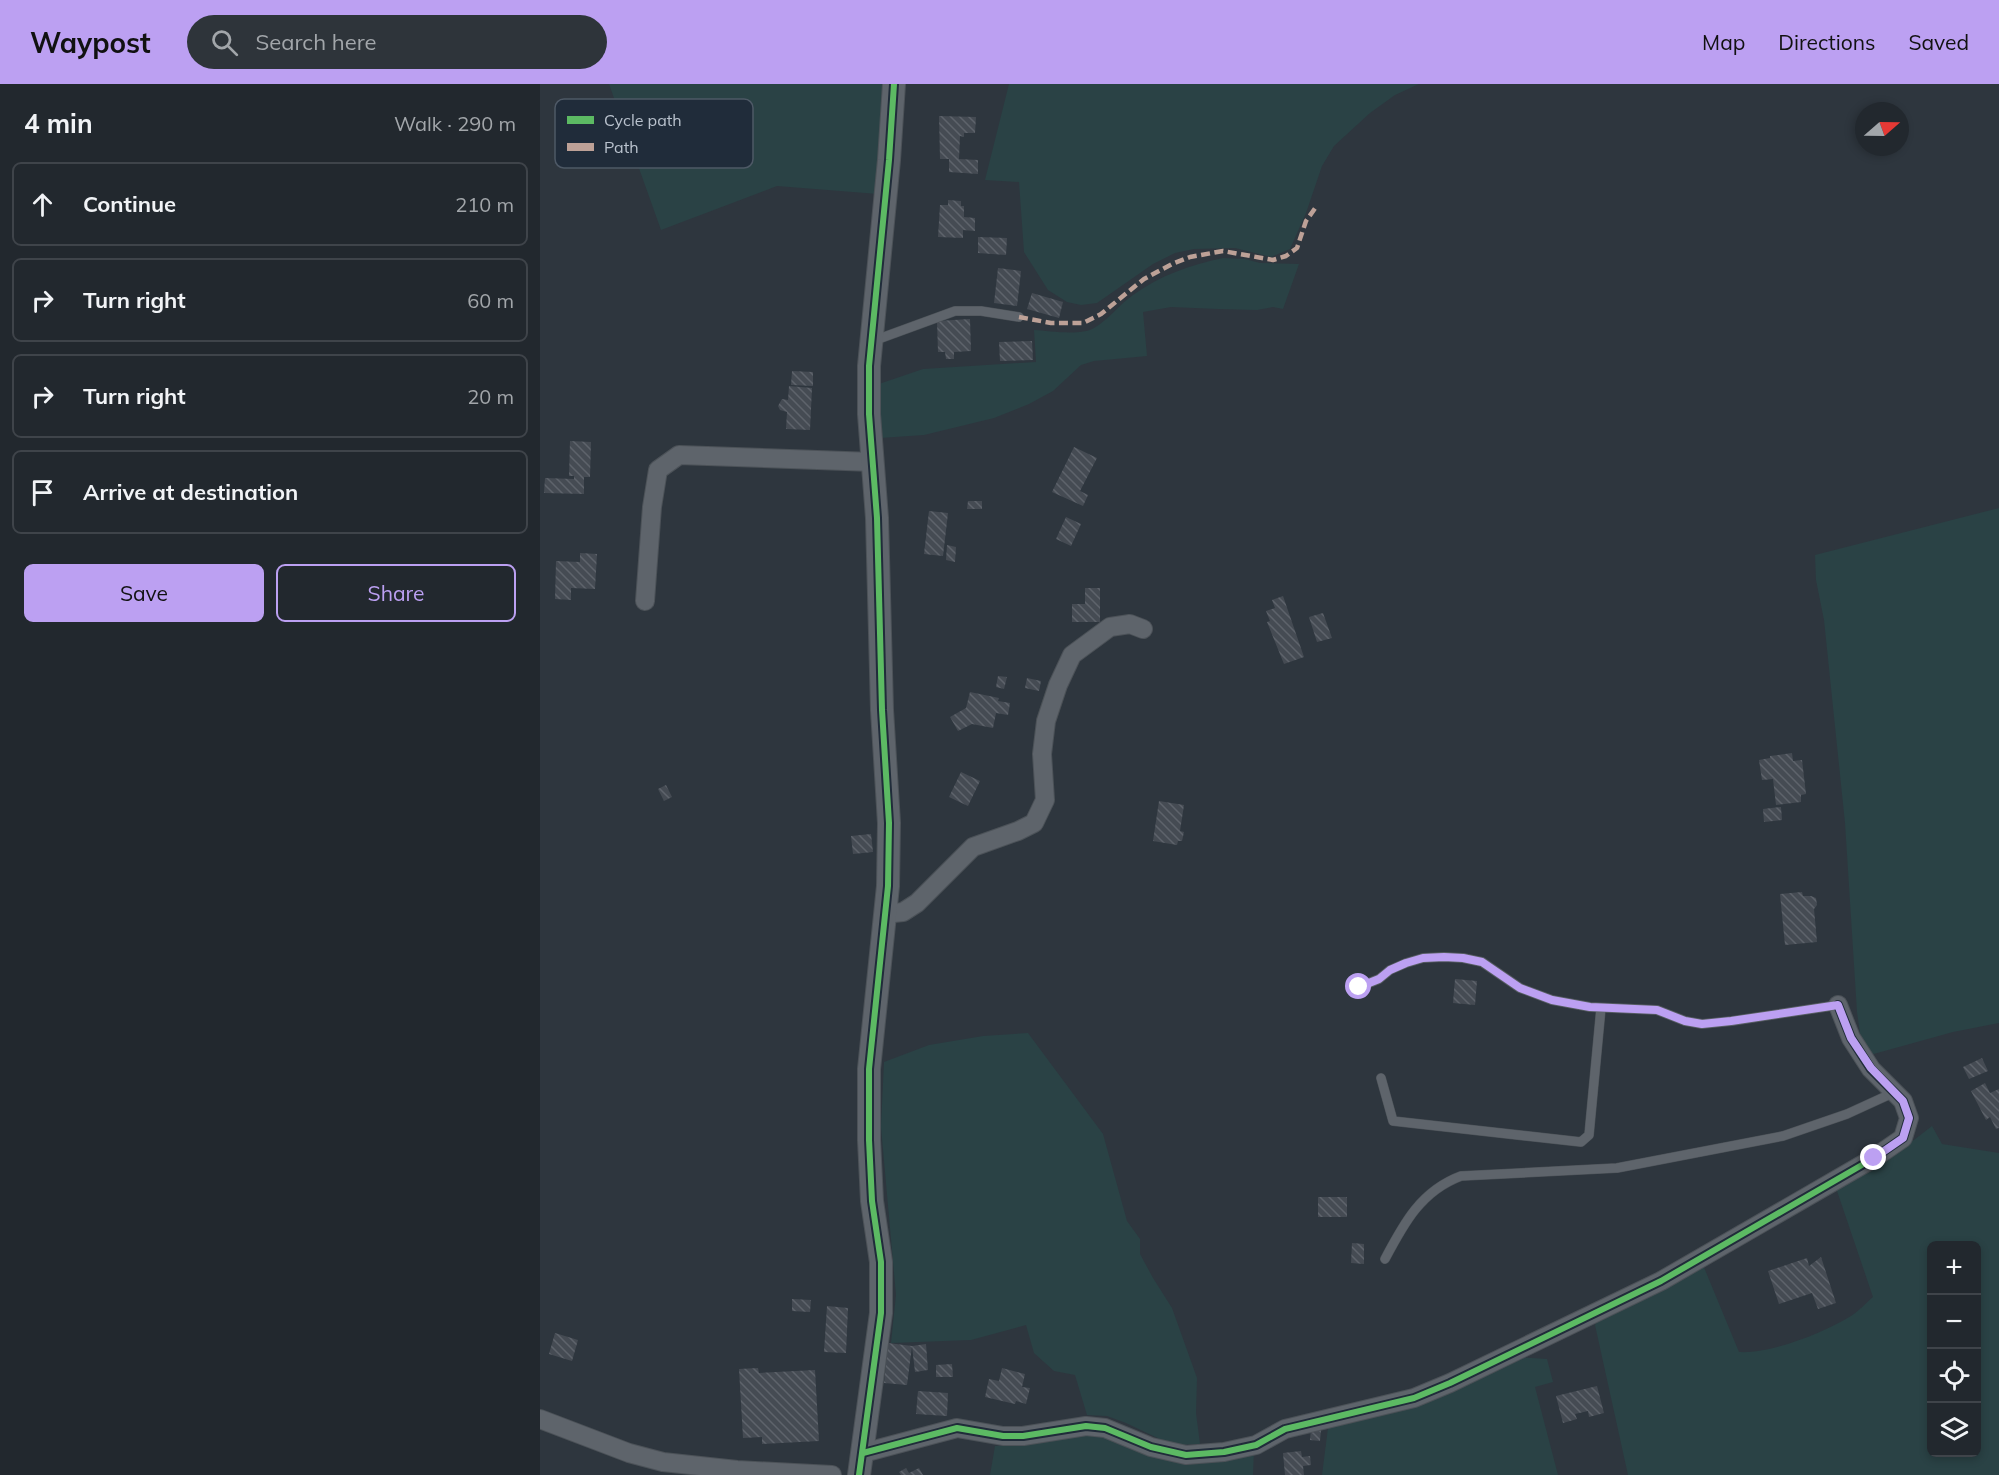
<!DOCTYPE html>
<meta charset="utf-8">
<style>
:root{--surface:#22282e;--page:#2e343a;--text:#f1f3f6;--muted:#a2a6aa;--line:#3f444a;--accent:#bca0f2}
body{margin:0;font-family:Mulish,sans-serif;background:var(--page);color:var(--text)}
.controls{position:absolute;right:18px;bottom:18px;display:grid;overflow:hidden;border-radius:9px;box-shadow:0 3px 9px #0003}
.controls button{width:54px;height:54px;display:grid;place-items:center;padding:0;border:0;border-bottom:2px solid var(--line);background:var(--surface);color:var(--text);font:30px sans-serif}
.compass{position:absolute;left:1315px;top:18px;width:54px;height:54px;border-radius:50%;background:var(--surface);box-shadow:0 3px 9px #0003;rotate:70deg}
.stop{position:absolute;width:18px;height:18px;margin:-14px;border:4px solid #bca0f2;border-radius:50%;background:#fff}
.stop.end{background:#bca0f2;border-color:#fff;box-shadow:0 2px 6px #0008}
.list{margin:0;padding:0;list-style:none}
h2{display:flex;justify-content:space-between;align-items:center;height:78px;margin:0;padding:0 24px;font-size:26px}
h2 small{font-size:20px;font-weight:400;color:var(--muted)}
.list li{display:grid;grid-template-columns:39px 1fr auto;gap:18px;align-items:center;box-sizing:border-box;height:84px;margin:0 12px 12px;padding:0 12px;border:2px solid var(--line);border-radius:9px}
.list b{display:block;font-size:22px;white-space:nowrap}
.list em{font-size:20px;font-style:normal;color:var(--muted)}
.actions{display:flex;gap:12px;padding:18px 24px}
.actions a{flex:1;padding:14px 0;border:2px solid var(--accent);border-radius:9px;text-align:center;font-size:21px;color:var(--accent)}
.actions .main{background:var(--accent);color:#111}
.icon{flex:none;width:33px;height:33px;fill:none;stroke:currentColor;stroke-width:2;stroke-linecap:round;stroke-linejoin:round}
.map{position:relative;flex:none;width:1459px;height:1391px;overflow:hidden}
header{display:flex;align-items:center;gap:36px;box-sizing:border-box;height:84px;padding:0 30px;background:var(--accent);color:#111}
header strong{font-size:28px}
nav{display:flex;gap:33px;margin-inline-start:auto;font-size:21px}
.search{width:420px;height:54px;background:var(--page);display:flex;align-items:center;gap:15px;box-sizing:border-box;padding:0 21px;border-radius:33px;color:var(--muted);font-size:22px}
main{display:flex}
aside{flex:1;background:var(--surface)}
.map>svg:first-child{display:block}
</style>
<header>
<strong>Waypost</strong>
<div class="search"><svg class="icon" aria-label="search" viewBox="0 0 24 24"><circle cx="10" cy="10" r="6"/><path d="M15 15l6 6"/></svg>Search here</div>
<nav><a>Map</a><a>Directions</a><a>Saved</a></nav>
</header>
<main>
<aside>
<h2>4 min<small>Walk · 290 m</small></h2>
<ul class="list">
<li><svg class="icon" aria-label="ahead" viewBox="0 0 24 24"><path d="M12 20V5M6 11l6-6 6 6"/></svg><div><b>Continue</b></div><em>210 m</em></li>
<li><svg class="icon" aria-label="right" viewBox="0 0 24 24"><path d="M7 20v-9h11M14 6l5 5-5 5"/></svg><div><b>Turn right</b></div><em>60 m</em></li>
<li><svg class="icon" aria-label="right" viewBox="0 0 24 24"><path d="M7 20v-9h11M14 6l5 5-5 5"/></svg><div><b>Turn right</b></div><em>20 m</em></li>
<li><svg class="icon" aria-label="arrive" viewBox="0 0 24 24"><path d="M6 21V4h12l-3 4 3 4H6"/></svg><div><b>Arrive at destination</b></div></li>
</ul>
<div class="actions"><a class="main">Save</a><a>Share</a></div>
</aside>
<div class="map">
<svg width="1459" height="1391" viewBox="0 0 1459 1391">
<defs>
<pattern id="building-back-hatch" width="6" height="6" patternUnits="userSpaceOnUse" patternTransform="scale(1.5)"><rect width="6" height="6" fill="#454b53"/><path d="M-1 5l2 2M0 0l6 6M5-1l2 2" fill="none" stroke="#5e636b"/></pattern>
</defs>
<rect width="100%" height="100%" fill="#2e363e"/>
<!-- green -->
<g fill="#2a4245" fill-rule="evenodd">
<polygon points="69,0 346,0 338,110 237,102 121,146"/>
<polygon points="469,0 879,0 855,11 830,29 794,62 782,82 766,129 750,165 731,173 695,164 654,165 635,169 613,180 557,219 541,221 527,218 508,206 484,168 479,98 445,96"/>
<path d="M683 174 705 175 720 179 759 180 743 225 733 223 717 226 678 225 631 223 603 228 607 272 554 277 541 281 513 307 489 320 454 334 384 351 340 354 336 301 383 285 496 278 494 246C510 247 540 252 554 244 568 236 580 220 593 211 621 191 650 181 683 174Z"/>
<polygon points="1459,424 1459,939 1413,948 1330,971 1321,956 1317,928 1305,739 1284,536 1276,496 1275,471"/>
<polygon points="488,949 563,1050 587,1137 600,1155 600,1170 613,1194 632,1224 657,1294 656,1329 660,1360 641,1361 626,1358 586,1339 567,1332 547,1331 535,1291 514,1287 494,1269 486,1241 431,1256 351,1259 356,1211 341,1043 344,978 389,961 443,952"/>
<path d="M1392 1042 1402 1060 1459 1069V1391H1088L1055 1241 1060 1233 1163 1181 1199 1268C1231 1270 1283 1249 1311 1232 1319 1227 1326 1219 1333 1213L1296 1104 1374 1056ZM1392 1162H1436V1368H1392Z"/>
<polygon points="977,1273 1007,1275 1013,1298 995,1303 1018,1391 782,1391 789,1336"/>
<polygon points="549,1347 602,1365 714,1364 713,1391 450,1391 455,1362 507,1358 530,1351"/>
</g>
<!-- building -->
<g fill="url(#building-back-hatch)">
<polygon points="399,32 436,33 435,49 424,49 424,53 420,52 419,75 438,76 438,90 409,88 409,75 400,75"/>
<polygon points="408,116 421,117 421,122 424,122 424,133 435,134 435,147 423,146 423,154 398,153 400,121 408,121"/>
<polygon points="438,153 467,154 466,171 438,169"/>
<polygon points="458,184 481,187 477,222 454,219"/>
<polygon points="492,209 523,218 519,234 487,225"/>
<polygon points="430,235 431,267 414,268 414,275 406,275 405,268 398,268 397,237"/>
<polygon points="492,257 493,276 460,277 459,258"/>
<polygon points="252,287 273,288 273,302 251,301"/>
<polygon points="249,302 272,304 270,346 246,345 247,328 240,326 238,322 242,315 248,316"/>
<polygon points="30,357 51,358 50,393 44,393 44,410 4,409 5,394 34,395 34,392 29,392"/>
<polygon points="534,363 557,374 540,407 548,411 543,422 512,408"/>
<polygon points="428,417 442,417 442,425 427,425"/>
<polygon points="389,427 408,429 403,472 384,470"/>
<polygon points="526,433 541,440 531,462 516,455"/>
<polygon points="407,461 416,463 415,478 406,476"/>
<polygon points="40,469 57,470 55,505 31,504 31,516 15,515 16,477 40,478"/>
<polygon points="545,504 560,504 560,538 532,538 532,520 545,520"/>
<polygon points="743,512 764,573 744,580 727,538 730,537 726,527 735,524 732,516"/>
<polygon points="783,529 792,554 777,558 769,533"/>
<polygon points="458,592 467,593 464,605 456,603"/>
<polygon points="487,594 501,597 499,607 485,604"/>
<polygon points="430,608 459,614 458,617 470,619 468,631 456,629 453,644 432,640 418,647 410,633 426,624"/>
<polygon points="1252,669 1253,677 1262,676 1266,710 1261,711 1261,718 1236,721 1233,695 1222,696 1219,676 1230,674 1230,672"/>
<polygon points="421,688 440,697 428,722 409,713"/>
<polygon points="126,701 132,713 124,717 118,705"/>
<polygon points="619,717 644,721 640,747 644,748 642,757 638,757 637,761 613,757"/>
<polygon points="1241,723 1242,736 1224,738 1223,725"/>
<polygon points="331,750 333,768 313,770 311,752"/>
<polygon points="1262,808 1263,812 1271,812 1276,814 1277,821 1274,825 1277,858 1245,861 1240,810"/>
<polygon points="915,895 937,897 935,921 913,919"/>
<polygon points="1442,974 1448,987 1429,995 1423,983"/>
<polygon points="1445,999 1450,1009 1459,1005 1459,1044 1456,1045 1450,1033 1446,1036 1431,1007"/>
<rect x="778" y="1113" width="29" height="20"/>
<polygon points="812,1159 824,1160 824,1180 811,1179"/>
<polygon points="1281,1173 1296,1219 1278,1225 1272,1209 1239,1220 1228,1187 1267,1174 1269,1182"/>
<polygon points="252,1215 271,1216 270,1228 252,1227"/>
<polygon points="287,1222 308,1224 306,1269 284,1268"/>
<polygon points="15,1249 38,1256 32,1277 9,1270"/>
<polygon points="348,1259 372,1262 367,1301 344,1299"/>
<polygon points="386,1260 388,1286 375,1288 372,1262"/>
<polygon points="412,1280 413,1293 396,1293 396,1281"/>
<polygon points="218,1284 219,1289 275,1286 279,1357 222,1360 222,1353 203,1354 199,1285"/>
<polygon points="462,1284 485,1290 482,1303 490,1304 486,1320 476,1317 475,1320 445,1313 449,1295 459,1297"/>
<polygon points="1057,1302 1064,1329 1049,1333 1048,1327 1035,1330 1037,1335 1023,1339 1016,1312"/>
<polygon points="378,1307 408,1309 407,1332 376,1330"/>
<polygon points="771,1345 781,1346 780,1357 770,1356"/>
<polygon points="761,1367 762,1373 770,1372 771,1381 763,1382 764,1391 745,1391 743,1369"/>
<polygon points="366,1384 369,1389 379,1384 383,1391 361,1391 359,1388"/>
</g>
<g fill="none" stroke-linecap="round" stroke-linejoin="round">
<!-- service casing -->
<g stroke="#4c5258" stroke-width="10">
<g id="service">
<polyline points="333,257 415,227 441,227 479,233"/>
<polyline points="819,903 839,895 850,886 866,879 883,874 904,873 923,874 942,878 980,904 1012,916 1050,923 1117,926 1145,937 1162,940 1192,937 1298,921"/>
<polyline points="841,994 853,1037 1041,1058 1049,1051 1061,924"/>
<path d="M845 1175C864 1139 881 1107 921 1092L1077 1084 1243 1052 1307 1030 1355 1008"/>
</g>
</g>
<!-- minor casing -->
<g stroke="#4c5258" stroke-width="20">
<g id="minor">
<polyline points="105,517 112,423 118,386 139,371 333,378"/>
<polyline points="344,830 363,828 377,819 433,763 478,747 494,739 505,716 502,670 506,637 518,601 532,571 570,543 590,540 603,545"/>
<polyline points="0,1335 89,1369 123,1378 197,1386 292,1391"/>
<polyline points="323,1369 417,1344 463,1352 483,1352 546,1342 565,1344 611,1363 646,1371 684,1368 716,1361 745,1345 874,1314 910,1299 1121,1197 1334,1074 1363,1054 1369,1034 1363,1017 1331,985 1311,954 1298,921"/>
</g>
</g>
<!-- tertiary casing -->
<g stroke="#4c5258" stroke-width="24">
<polyline id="tertiary" points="319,1391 341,1229 341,1178 332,1117 329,1056 329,985 348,802 349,739 342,626 337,434 329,330 329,282 349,76 354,0"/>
</g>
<!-- service -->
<use href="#service" stroke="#5e646b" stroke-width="9"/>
<!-- minor -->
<use href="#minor" stroke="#5e646b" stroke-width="18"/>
<!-- tertiary -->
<use href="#tertiary" stroke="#5e646b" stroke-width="22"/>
<!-- quiet -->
<polyline stroke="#bda197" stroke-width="4.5" stroke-dasharray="9 4.5" stroke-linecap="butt" points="479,233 511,239 543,239 561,230 604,195 632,180 650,173 683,167 733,176 746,172 757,164 766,137 776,123"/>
<!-- cycleway casing -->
<g stroke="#202c3a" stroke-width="10">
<g id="cycleway">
<polyline points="323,1369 417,1344 463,1352 483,1352 546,1342 565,1344 611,1363 646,1371 684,1368 716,1361 745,1345 874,1314 910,1299 1121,1197 1334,1074 1363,1054 1369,1034 1363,1017 1331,985 1311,954 1298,921"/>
<polyline points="319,1391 341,1229 341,1178 332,1117 329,1056 329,985 348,802 349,739 342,626 337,434 329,330 329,282 349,76 354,0"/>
</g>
</g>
<!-- cycleway -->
<use href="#cycleway" stroke="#5cba63" stroke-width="6"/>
</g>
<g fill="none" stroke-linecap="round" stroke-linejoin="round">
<!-- route -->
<polyline stroke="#bca0f2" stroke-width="8" points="819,903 839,895 850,886 866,879 883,874 904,873 923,874 942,878 980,904 1012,916 1050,923 1117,926 1145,937 1162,940 1191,937 1298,921 1311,954 1331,984 1363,1017 1369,1034 1363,1054 1334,1074"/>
</g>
<!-- legend -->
<rect x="15" y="15" width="198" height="69" rx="9" fill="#202c3a" stroke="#4e5966" stroke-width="1.5"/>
<rect x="27" y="32" width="27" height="8" fill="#5cba63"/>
<rect x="27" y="59" width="27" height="8" fill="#bda197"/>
<g font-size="16" fill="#b9c2cd">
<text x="64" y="42">Cycle path</text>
<text x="64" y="69">Path</text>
</g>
</svg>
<div class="controls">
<button>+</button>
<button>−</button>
<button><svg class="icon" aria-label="locate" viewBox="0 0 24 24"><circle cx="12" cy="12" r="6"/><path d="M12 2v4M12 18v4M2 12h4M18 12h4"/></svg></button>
<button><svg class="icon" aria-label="layers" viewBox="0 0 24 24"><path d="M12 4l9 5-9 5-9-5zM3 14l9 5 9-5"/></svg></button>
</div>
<svg class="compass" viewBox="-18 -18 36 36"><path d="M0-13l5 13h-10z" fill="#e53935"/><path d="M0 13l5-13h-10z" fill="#a2a6aa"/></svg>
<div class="stop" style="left:819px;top:903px"></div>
<div class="stop end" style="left:1334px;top:1074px"></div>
</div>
</main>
